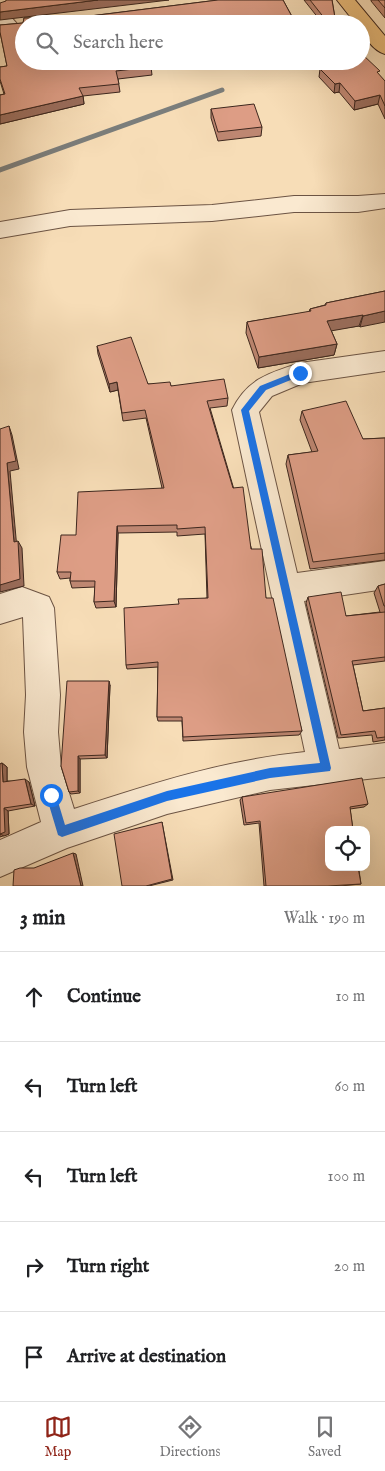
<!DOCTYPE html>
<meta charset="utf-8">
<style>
:root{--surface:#fff;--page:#f2f2f2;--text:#202124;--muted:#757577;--line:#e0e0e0;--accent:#8f2418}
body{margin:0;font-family:"IM FELL English",serif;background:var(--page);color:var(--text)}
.controls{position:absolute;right:15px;bottom:15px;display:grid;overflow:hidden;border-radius:10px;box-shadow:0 5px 20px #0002}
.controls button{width:45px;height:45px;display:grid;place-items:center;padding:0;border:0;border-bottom:1px solid var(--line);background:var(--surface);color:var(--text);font:25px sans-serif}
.stop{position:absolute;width:15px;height:15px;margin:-11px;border:4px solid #1a73e8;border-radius:50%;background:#fff}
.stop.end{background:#1a73e8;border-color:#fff;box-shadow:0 1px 5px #0008}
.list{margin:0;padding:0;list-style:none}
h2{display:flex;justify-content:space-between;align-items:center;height:65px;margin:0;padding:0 20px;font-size:21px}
h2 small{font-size:16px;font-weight:400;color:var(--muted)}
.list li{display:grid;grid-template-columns:32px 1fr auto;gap:15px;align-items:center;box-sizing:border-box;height:90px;padding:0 20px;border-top:1px solid var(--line)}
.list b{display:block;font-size:19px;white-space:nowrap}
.list em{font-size:16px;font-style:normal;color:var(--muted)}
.icon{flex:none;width:28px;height:28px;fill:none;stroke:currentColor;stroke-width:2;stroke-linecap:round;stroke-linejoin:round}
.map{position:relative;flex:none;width:385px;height:886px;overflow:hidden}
.search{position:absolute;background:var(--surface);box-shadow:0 5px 20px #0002;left:15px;right:15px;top:15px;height:55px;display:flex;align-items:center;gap:12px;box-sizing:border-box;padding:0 18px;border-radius:28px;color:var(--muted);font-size:19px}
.sheet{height:515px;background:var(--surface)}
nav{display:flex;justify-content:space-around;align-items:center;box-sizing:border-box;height:70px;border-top:1px solid var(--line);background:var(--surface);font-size:14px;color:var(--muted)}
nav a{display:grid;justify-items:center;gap:2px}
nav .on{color:var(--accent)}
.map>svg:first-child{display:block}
</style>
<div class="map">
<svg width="385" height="886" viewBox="0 0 385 886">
<rect width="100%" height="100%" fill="#f7ddb7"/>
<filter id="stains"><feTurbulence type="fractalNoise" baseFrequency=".004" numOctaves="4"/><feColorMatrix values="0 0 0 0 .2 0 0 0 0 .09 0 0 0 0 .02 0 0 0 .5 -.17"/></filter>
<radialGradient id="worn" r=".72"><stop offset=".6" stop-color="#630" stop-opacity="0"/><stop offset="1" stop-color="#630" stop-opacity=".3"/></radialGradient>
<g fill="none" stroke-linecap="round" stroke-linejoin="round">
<!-- stream -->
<polyline stroke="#7b7e7c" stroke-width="5" points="0,170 222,90"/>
<!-- minor casing -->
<g stroke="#6c5444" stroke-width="2">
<g id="minor">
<path d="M0 6 6 7 10 16 19 26 16 30C9 32 5 31 0 26Z"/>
<polygon points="385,194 385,208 358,212 294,212 212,221 70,226 0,238 0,222 70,210 212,205 294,196 358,196"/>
<path d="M385 351V371L303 383 272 396 259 412 297 573 385 561V589L304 601 339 749 385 743V777L270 790 167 814 67 848 0 877V840L41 822 27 767 24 732 26 695 23 617 0 624V594L22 587 49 597 54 608 60 695 58 732 61 767 74 809C150 784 225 760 305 752L232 410C247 379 269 373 300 363Z"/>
</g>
</g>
<!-- major casing -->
<g stroke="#3d271e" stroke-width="2">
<path id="major" d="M337 0H355L385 36V54C374 51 361 35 361 24H356Z"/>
</g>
<!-- minor -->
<use href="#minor" fill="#fae9d0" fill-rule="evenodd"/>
<!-- major -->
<use href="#major" fill="#ecbe7c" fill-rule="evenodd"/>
</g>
<!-- wall -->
<g fill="#be8772" stroke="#3d271e">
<polygon points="218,0 283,0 296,24 24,24 24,61 150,61 151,67 152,75 118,79 120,92 83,96 84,104 0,124 0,95 4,94 0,81 0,67 7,66 0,32 0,25 23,23 24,18 74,18"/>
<polygon points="304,0 332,0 336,24 323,24"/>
<polygon points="371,0 385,0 385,18 371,1"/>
<polygon points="333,62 379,75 385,81 385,119 378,104 354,110 339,92 334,93 319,77 320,69 333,65"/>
<polygon points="211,109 262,127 261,136 218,141 211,118"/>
<polygon points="385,291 360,327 359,326 331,330 337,344 334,355 258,368 246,333 247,322 309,312 310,309 325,305 326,303"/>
<polygon points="97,346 148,384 171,386 228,398 227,406 210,408 266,598 302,731 299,735 183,741 182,721 158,721 157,717 158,667 127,669 126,665 179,604 207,598 205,534 177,536 177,532 118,533 116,607 96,608 94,602 95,587 72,588 70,581 70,578 60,579 57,572 76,535 162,488 146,418 123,421 118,390 110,392 98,354"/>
<polygon points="302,411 363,439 385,438 385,560 310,569 286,464 288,455 312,452 300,420"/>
<polygon points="385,584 385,661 353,665 363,711 385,708 385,740 373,742 372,735 338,738 306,603 308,597 346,616 380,612 374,593 378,586"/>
<polygon points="110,685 107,758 80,759 80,793 71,794 69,792 61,766"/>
<polygon points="2,763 7,767 7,781 29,782 35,806 8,811 9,834 0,837 0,764"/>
<polygon points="242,797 368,804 364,807 350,809 361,884 340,886 264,886 259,823 244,825 240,800"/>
</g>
<!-- shaded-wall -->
<g fill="#9b6e5d" stroke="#3d271e">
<polygon points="98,0 169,0 0,20 0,12"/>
<polygon points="340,83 339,92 334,93 335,84"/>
<polygon points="380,95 378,104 354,110 355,101"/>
<polygon points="83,96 84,104 0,124 0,115"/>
<polygon points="385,311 385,322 360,327 363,316"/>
<polygon points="363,315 359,326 325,332 327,321"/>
<polygon points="337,344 334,355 258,368 259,357"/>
<polygon points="117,382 118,390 110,392 109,384"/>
<polygon points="9,426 12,435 19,469 10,471 17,549 14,542 7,463"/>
<polygon points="117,526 118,533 116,607 114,601"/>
<polygon points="18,541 22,548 24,586 0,592 0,585"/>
<polygon points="109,681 110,685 107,758 105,755"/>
<polygon points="78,756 80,759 80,793 78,791"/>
<polygon points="2,763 7,767 7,785 3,782"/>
<polygon points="25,779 29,782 35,806 31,804"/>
<polygon points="4,808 8,811 9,834 4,836 0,834"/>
<polygon points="162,822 173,880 149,886 146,886"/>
<polygon points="73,853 76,854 83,886 81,886"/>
</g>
<!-- building -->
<g fill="#dd9d85" stroke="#3d271e">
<polygon points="6,0 98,0 0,12 0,3 6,1"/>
<polygon points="218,0 283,0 296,24 270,24 268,18 207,19 208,24 24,24 24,61 150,61 151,67 116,71 119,84 79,88 83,96 0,115 0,95 5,94 0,79 0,67 7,66 0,32 0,25 23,23 24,18 74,18"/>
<polygon points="310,0 332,0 336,24 329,24"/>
<polygon points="378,0 385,0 385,8"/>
<polygon points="361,54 362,54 380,71 377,72 385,81 385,106 380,95 355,101 340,83 335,84 320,69 335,64 333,62 336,61 361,61"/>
<polygon points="254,104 262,127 218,132 211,109"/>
<polygon points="385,291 385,311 363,316 363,315 327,321 337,344 259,357 247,322 311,311 310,309 326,305 326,303"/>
<polygon points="131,337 148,384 170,382 171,386 224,379 228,398 207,401 233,488 243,487 251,549 262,549 266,598 273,598 302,731 183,737 182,717 157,717 158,662 126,665 124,608 179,604 178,599 208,598 205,527 177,529 177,525 117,526 114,601 94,602 95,581 70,581 71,572 57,572 61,535 76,535 78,492 164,488 145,410 122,413 117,382 109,384 97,346"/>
<polygon points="346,401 363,439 385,438 385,553 313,562 288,455 318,451 302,411"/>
<polygon points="9,426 16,461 7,463 14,542 18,541 20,579 0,585 0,429"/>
<polygon points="385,584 385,606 384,606 378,586"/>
<polygon points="341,592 346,616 385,612 385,657 352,661 363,711 385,708 385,737 377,738 375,731 341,735 308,597"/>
<polygon points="67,681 109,681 105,755 78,756 78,791 69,792 61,766"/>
<polygon points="2,763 3,782 25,779 31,804 4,808 5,832 0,834 0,764"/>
<polygon points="362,778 368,804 350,807 353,830 329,830 329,867 358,867 361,884 328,886 266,886 260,821 246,823 242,797"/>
<polygon points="162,822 172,879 146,886 122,886 114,834"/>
<polygon points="73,853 81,886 13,886 14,870 20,868 34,868"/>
</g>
<!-- route -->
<polygon fill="#1a73e8" points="300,370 304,373 303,375 266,390 249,411 331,768 330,771 270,778 167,801 62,837 58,835 46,795 47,792 51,790 55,792 56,795 65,825 167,791 270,768 320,763 241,410 260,386"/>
<rect width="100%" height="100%" filter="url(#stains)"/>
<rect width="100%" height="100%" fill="url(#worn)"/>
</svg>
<div class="controls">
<button><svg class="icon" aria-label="locate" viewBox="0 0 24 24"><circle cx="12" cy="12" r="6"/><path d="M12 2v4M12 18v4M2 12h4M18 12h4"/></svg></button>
</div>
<div class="stop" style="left:51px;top:795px"></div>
<div class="stop end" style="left:300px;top:373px"></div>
<div class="search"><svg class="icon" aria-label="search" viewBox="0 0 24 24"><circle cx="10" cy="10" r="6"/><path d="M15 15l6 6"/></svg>Search here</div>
</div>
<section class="sheet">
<h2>3 min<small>Walk · 190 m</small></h2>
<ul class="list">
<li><svg class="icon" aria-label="ahead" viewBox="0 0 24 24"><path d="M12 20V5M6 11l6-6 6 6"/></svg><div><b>Continue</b></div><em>10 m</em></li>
<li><svg class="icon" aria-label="left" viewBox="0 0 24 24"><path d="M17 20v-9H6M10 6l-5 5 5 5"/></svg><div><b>Turn left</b></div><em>60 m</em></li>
<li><svg class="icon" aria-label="left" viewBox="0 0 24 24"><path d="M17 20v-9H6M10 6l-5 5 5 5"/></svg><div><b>Turn left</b></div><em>100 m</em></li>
<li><svg class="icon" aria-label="right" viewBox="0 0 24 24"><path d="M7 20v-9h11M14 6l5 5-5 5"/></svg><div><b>Turn right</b></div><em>20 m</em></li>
<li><svg class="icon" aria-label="arrive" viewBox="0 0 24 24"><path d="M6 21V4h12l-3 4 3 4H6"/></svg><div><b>Arrive at destination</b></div></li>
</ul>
</section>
<nav>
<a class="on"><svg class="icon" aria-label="map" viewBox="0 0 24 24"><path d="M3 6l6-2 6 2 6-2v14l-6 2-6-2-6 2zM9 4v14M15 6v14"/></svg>Map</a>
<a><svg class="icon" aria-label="directions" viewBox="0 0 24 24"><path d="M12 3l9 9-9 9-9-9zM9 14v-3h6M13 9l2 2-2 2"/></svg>Directions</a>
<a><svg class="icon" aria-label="saved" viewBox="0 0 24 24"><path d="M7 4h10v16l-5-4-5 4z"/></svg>Saved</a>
</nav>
